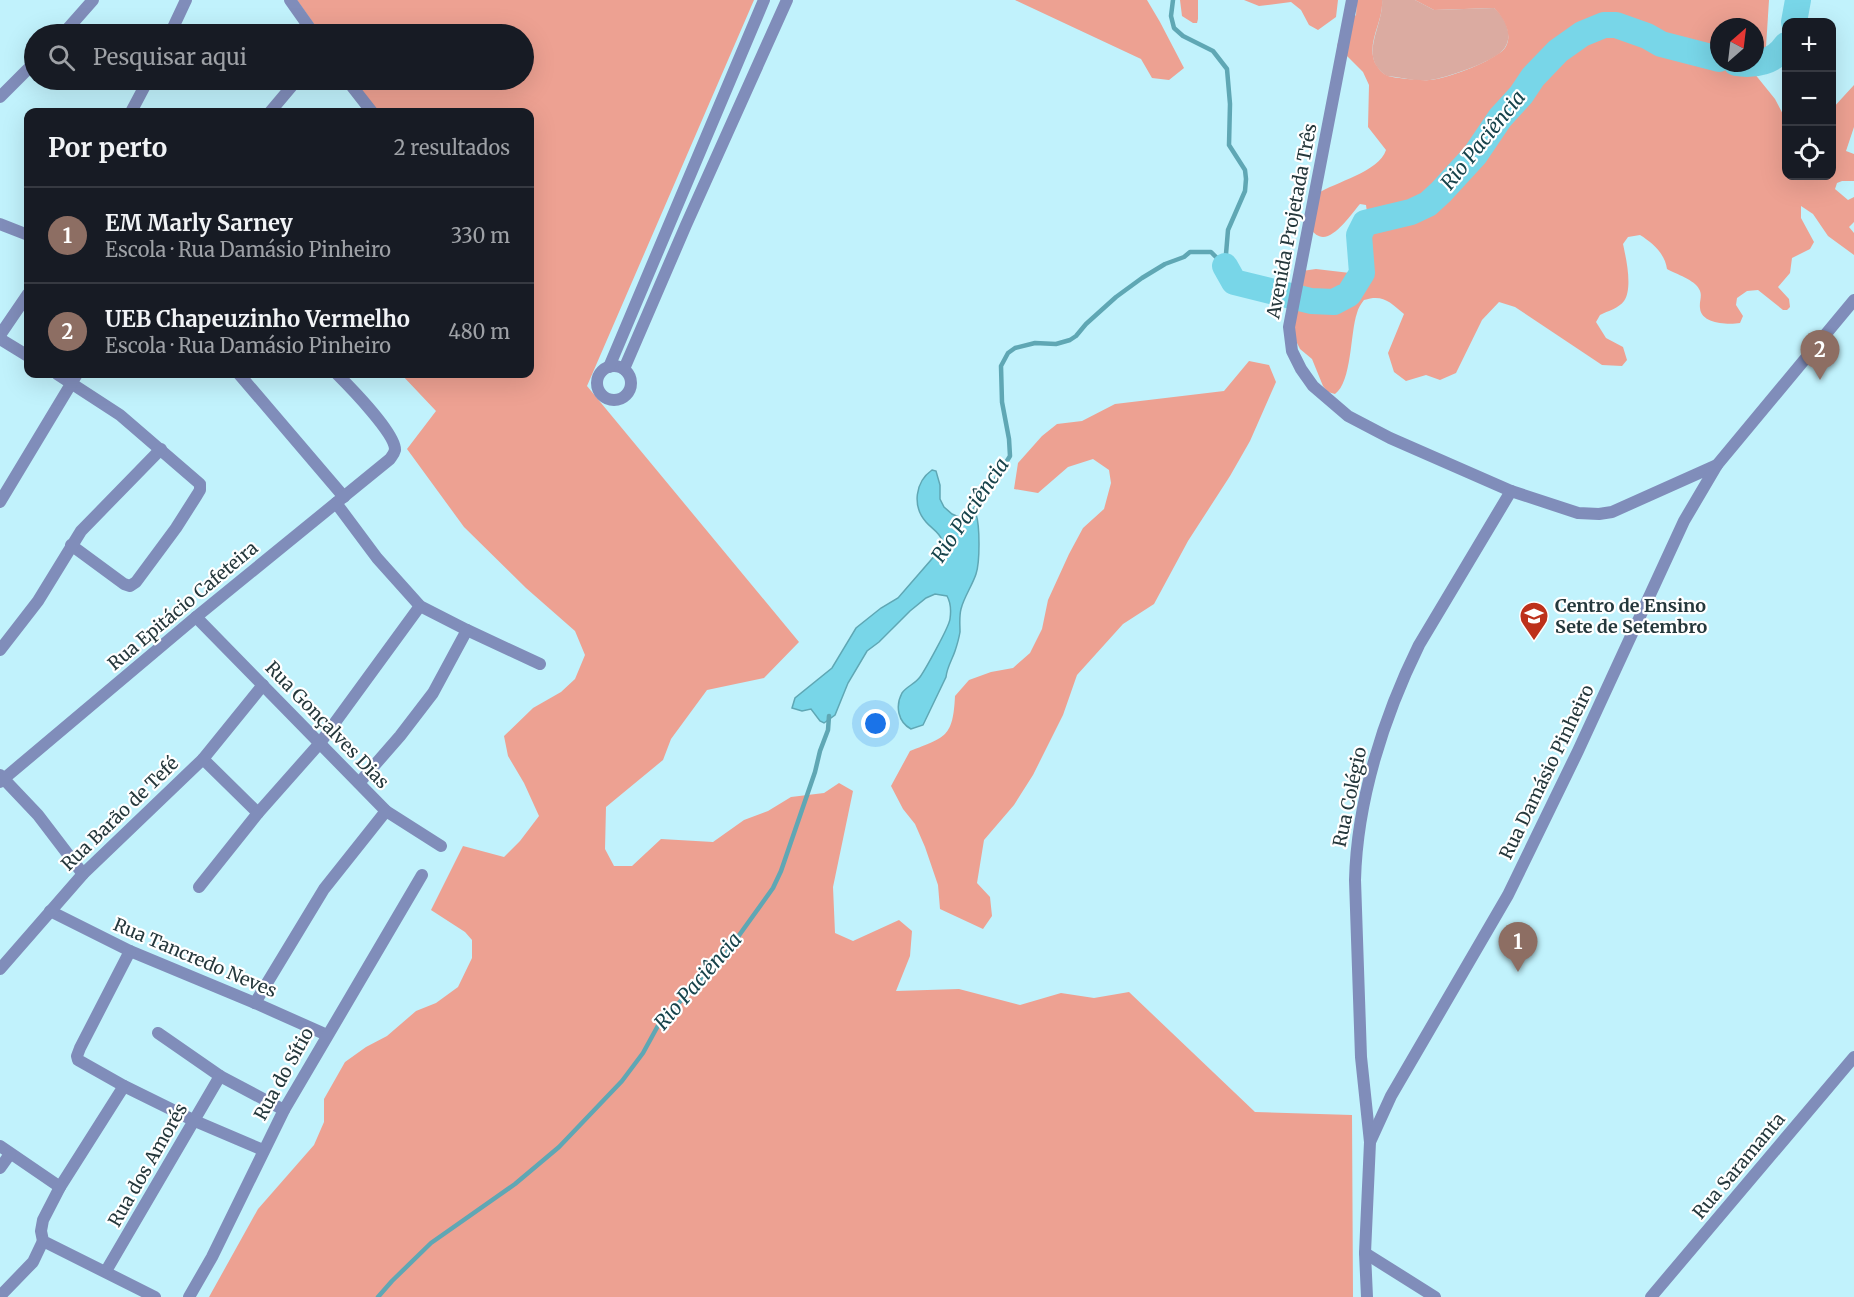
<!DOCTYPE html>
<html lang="pt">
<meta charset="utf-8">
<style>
:root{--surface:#171b24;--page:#20242c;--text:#f1f3f6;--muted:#9ea1a6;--line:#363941;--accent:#da9c93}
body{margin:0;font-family:Merriweather,serif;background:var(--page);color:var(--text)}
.controls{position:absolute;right:18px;top:18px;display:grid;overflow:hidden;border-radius:12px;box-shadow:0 6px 24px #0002}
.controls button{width:54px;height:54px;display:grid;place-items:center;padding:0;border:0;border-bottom:2px solid var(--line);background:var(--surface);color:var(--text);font:30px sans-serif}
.compass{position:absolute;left:1710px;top:18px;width:54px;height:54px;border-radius:50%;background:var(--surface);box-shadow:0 6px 24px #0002;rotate:28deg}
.you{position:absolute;left:876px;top:724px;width:21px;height:21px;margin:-15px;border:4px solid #fff;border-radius:50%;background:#1a73e8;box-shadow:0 0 0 9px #1a73e833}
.badge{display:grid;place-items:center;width:39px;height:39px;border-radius:50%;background:var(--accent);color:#fff;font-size:20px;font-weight:700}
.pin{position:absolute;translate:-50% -50px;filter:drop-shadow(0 2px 3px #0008)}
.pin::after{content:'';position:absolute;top:32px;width:21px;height:18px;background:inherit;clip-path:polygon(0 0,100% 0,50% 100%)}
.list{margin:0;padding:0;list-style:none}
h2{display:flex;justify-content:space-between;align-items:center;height:78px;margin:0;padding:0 24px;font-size:26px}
h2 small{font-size:20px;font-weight:400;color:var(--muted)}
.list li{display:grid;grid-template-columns:39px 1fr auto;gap:18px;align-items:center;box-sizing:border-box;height:96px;padding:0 24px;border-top:2px solid var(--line)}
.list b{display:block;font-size:22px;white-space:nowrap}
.list p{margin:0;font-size:20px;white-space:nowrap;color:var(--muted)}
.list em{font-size:20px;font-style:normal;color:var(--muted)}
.icon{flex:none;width:33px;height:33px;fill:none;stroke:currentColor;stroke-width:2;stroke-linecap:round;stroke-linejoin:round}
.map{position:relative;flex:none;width:1854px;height:1297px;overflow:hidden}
.search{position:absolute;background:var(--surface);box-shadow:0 6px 24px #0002;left:24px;top:24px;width:510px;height:66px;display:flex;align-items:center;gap:15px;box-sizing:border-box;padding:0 21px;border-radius:33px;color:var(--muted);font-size:22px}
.panel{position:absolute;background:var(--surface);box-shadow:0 6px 24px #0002;left:24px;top:108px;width:510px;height:270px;border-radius:12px}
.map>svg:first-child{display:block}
</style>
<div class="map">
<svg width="1854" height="1297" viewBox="0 0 1854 1297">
<rect width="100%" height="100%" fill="#c1f2fc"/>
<!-- green -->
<path fill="#dbaba1" d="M1382 0H1415L1434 10 1494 8C1505 17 1515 37 1503 50 1493 62 1446 78 1430 80 1417 82 1400 77 1387 76 1357 57 1384 26 1382 0Z"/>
<!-- forest -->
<g fill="#eda192" fill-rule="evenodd">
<polygon points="297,0 754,0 587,386 799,642 764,678 707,690 671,739 663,760 606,807 605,849 614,866 632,866 661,839 713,842 744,820 768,811 791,797 824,793 839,783 853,791 833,887 835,933 853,941 899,920 912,931 910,956 896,991 959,989 1020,1005 1061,993 1094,998 1129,992 1255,1112 1352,1115 1353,1297 209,1297 258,1209 314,1145 324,1122 324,1099 345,1062 366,1047 387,1036 416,1011 436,1003 458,987 472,958 472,940 465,932 431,910 463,846 504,857 520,841 539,816 524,783 508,756 504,736 533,708 561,692 575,679 585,655 575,631 526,588 464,527 407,449 436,411 401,374 530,374 530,112 375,112 352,80 524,80 524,34 321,34"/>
<polygon points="1015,0 1147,0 1160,22 1184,68 1169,80 1152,78 1141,59"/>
<polygon points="1180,0 1198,0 1198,19 1197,23 1193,23 1182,16"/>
<polygon points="1244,0 1338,0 1336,17 1318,30 1309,25 1301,10 1291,2 1259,6"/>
<path d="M1357 0H1382C1384 21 1366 42 1375 63 1378 68 1382 74 1388 76 1396 78 1420 81 1429 80 1447 79 1487 63 1501 52 1516 40 1505 18 1494 8L1434 10 1415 0H1769L1766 47 1756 62 1754 73 1775 99 1786 120V176H1832V109L1854 85V127L1846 151 1854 154V181H1842L1837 183 1835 189 1848 200 1854 197V222L1849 227 1854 233V255L1828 236 1813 214 1801 206V218L1814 242 1810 249 1792 258 1790 273 1778 287 1789 299 1790 307 1787 310H1783L1758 290 1747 291 1737 298 1736 305 1743 316 1740 323C1728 325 1701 324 1700 308 1699 301 1703 295 1699 289 1695 280 1676 274 1667 269 1665 254 1653 243 1640 235L1628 237 1623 244C1626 258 1633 288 1624 301 1619 308 1608 311 1600 315L1596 322 1606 338 1623 347 1627 360 1622 366 1602 365 1515 307 1499 302 1482 320 1456 373 1440 380 1426 375 1406 381 1394 372 1388 353 1404 314C1390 302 1383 294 1364 300 1361 304 1358 308 1357 313 1350 333 1352 382 1335 394L1328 392 1323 386 1312 359 1300 349 1296 341 1289 312 1302 271 1316 269 1350 273 1359 263 1368 220 1366 205 1360 204C1352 213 1336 237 1323 237 1318 237 1314 233 1311 230L1317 194C1335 182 1379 172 1386 150L1368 127 1369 85 1363 72 1337 46 1343 27 1356 15ZM1719 27H1755V63H1719Z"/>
<path d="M1249 361 1269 365 1276 382 1250 441 1230 476 1188 541 1154 604 1123 624 1077 675 1063 715 1033 775 1014 805 984 840 977 883 990 897 992 916 983 929 940 909 938 885 925 847 915 824 903 809 891 786 910 751C946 737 953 737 955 696L969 680 991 672 1013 668 1030 653 1042 629 1048 600 1069 554 1083 528 1104 509 1111 483 1109 470 1093 459 1068 467 1038 493 1014 489 1018 463 1042 436 1057 424 1082 421 1115 404 1224 391Z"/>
</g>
<!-- water -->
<path fill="#78d6e8" stroke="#5fa7b4" stroke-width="1.5" d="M932 470 936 471 940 485V499L944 507 952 514 961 518 966 514H976C980 526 980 562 976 574 972 586 964 597 961 609 959 617 960 624 960 632 959 638 957 645 955 651 952 660 947 667 946 677L923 725 911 729C898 722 895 706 902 693 907 686 915 684 920 677 925 670 949 627 950 619 951 612 951 603 947 596L935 594 926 598 910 611 879 642 867 651 848 683 835 715 824 723 820 721 811 709 802 711 792 708 795 698 832 668 856 628 881 608 898 598 937 553 942 540C939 532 931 528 926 522 912 506 915 482 932 470Z"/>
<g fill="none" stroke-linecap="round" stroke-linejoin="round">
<!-- stream -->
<g stroke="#5fa7b4" stroke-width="4.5">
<polyline points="1173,0 1171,16 1174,28 1183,36 1213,51 1227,69 1230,104 1229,145 1245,170 1246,179 1245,191 1228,230 1225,266"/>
<polyline points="967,518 984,498 1010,456 1009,439 1002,402 1001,366 1008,353 1015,348 1035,343 1056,344 1070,340 1076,336 1086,324 1116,297 1142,278 1165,264 1184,257 1190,252 1211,252 1225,266"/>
<polyline points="378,1297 392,1281 431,1243 515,1184 559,1147 622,1081 643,1053 660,1022 722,959 773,888 781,871 815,772 820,751 828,730 829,716"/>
</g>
<!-- river -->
<g stroke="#78d6e8" stroke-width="26">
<polyline points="1794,22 1798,0"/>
<path d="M1736 63C1754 66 1775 62 1786 45"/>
<polyline points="1225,266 1234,282 1311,301 1334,302 1349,294 1362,273 1359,235 1365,223 1411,212 1428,204 1441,192 1475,155 1500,118 1521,95 1533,77 1558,51 1582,34 1604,25 1616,25 1647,36 1661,44 1719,59"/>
</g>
<!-- minor -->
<g stroke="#808dba" stroke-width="12">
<polyline points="290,0 314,34"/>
<polyline points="1352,0 1289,327 1292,351 1301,369 1313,386 1348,416 1390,438 1511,491 1578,513 1599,514 1612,512 1717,465"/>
<polyline points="63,34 93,0"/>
<polyline points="170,34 186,0"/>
<polyline points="347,80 372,112"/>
<polyline points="0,97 34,63"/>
<polyline points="131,112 148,80"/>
<polyline points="270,112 297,80"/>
<polyline points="0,224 28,235"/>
<polyline points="0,335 28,294"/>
<polyline points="0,339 28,356"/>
<circle cx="614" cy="383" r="17"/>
<polyline points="609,367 764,0"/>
<polyline points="624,369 686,225 787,0"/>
<polyline points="57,374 120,415 200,484 200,490 197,495 176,528 136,582 130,586 124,584 71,545"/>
<polyline points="239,374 344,497"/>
<polyline points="0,502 77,374"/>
<polyline points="336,503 377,558 420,606 467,630 540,664"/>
<polyline points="196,617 386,811 441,846"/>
<polyline points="0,650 38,601 81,531 161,449"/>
<polyline points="203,759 258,813"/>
<polyline points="0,775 38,815 83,874"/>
<path d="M0 782 196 617 390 459C392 456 394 454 395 450 396 434 349 386 337 374"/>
<polyline points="359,783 400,736 433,693 467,630"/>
<polyline points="199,887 258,813 320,743 420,606"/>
<polyline points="50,911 130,951 255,1003 327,1035"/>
<polyline points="130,951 80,1048 77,1056 78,1060 124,1086 195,1121 263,1150"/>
<polyline points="0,969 83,874 203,759 263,685"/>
<polyline points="255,1003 324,889 386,811"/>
<polyline points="158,1033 220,1076 284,1110"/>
<polyline points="124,1086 60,1187 43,1220 41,1231 43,1241 155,1297"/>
<path d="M1370 1142 1361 1057 1355 880C1357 800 1384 716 1419 645L1511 491"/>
<polyline points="0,1146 60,1187"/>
<polyline points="0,1168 10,1154"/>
<polyline points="106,1271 220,1076"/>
<polyline points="0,1296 33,1262 43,1241"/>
<polyline points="189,1297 212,1257 284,1110 422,875"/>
<polyline points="1651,1297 1854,1057"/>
</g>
<!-- tertiary -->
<g stroke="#808dba" stroke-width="12">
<polyline points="1365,1253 1435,1297"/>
<polyline points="1367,1297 1365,1253 1370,1142 1391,1096 1508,895 1578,751 1684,521 1717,465 1854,300"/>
</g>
</g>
<!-- icons -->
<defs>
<g id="school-pin" transform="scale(1.5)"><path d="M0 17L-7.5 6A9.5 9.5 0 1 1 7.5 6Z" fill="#bd311b" stroke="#fff"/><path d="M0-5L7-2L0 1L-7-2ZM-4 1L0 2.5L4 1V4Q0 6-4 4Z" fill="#fff"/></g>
</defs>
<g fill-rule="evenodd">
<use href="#school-pin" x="1534" y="616"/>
</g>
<g text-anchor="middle" stroke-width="4.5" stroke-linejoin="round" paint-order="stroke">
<!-- street labels -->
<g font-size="18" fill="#25383c" stroke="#fff">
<text transform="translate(1292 221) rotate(-79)" y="6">Avenida Projetada Três</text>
<text transform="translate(183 606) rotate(-40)" y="6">Rua Epitácio Cafeteira</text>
<text transform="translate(327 725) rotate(46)" y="6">Rua Gonçalves Dias</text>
<text transform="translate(1547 772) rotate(-64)" y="6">Rua Damásio Pinheiro</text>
<text transform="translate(1350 797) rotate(-78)" y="6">Rua Colégio</text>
<text transform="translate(120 814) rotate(-44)" y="6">Rua Barão de Tefé</text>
<text transform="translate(195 958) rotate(23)" y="6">Rua Tancredo Neves</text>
<text transform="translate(284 1074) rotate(-61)" y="6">Rua do Sítio</text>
<text transform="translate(148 1165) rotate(-60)" y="6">Rua dos Amorés</text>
<text transform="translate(1739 1166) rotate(-50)" y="6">Rua Saramanta</text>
</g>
<!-- poi labels -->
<g font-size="18" font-weight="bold" fill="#25383c" stroke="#fff" text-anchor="start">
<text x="1555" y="612">Centro de Ensino<tspan x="1555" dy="21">Sete de Setembro</tspan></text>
</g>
<!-- water labels -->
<g font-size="20" font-style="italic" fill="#17434b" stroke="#fff">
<text transform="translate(1483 140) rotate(-51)" y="7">Rio Paciência</text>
<text transform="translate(970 510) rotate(-56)" y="7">Rio Paciência</text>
<text transform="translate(698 981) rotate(-49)" y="7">Rio Paciência</text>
</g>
</g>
</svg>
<div class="controls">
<button>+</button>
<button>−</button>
<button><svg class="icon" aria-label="locate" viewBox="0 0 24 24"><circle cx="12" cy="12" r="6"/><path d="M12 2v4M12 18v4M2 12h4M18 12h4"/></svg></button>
</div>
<svg class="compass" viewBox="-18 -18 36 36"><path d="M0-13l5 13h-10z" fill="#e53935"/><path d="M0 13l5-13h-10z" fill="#9ea1a6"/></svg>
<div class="you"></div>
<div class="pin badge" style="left:1518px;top:972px;background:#8d6e63">1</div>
<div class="pin badge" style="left:1820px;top:380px;background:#8d6e63">2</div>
<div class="search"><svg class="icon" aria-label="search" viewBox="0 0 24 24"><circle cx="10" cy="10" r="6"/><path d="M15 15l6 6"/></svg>Pesquisar aqui</div>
<section class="panel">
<h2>Por perto<small>2 resultados</small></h2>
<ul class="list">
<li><span class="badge" style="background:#8d6e63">1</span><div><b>EM Marly Sarney</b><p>Escola · Rua Damásio Pinheiro</p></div><em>330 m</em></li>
<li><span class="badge" style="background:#8d6e63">2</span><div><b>UEB Chapeuzinho Vermelho</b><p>Escola · Rua Damásio Pinheiro</p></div><em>480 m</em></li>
</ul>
</section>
</div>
